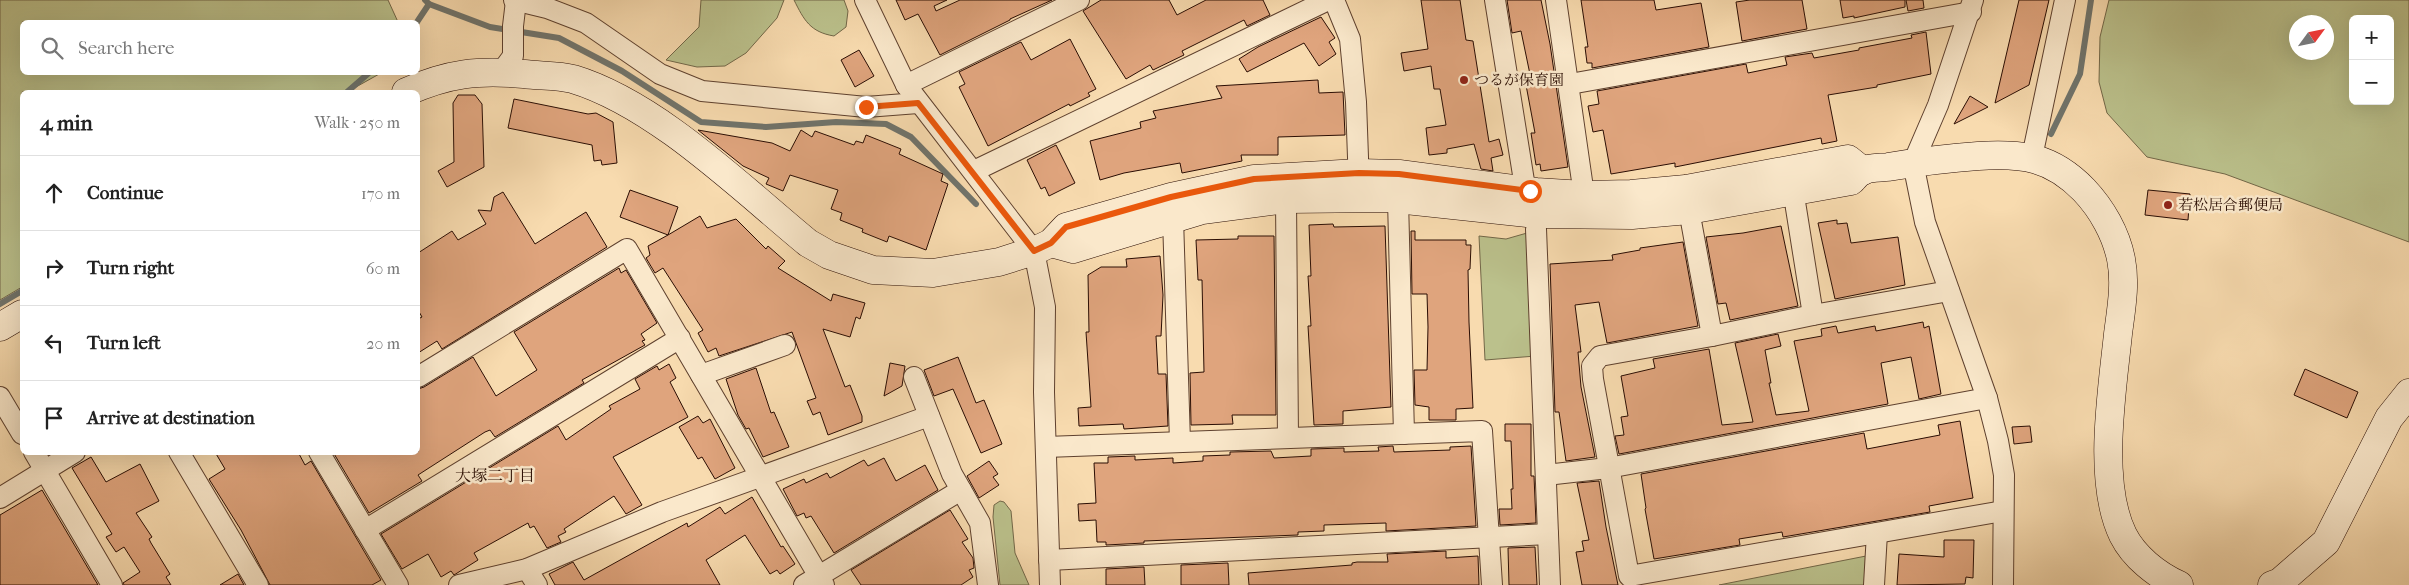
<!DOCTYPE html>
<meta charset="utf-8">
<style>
:root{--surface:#fff;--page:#f2f2f2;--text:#222;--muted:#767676;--line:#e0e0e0}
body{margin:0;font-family:"IM FELL French Canon","Noto Serif JP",serif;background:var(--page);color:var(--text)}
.controls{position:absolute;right:15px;top:15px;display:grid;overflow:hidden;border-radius:8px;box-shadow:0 5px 20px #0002}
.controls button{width:45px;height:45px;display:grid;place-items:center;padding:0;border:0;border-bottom:1px solid var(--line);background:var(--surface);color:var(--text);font:25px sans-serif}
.compass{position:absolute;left:2289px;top:15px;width:45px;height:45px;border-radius:50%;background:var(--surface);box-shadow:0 5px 20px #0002;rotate:57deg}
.stop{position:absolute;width:15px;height:15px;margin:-11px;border:4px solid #ea580c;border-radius:50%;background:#fff}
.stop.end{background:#ea580c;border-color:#fff;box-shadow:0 1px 5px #0008}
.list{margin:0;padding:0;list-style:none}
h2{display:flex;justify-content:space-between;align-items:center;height:65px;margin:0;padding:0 20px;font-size:21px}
h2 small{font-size:16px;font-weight:400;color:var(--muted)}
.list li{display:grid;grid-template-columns:32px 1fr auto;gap:15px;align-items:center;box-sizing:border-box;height:75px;padding:0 20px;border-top:1px solid var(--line)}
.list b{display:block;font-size:19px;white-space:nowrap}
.list em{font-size:16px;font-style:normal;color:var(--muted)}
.icon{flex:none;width:28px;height:28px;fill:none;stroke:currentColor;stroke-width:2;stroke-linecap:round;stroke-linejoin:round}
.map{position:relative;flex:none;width:2409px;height:585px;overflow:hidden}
.search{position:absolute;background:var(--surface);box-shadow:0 5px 20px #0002;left:20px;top:20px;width:400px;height:55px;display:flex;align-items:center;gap:12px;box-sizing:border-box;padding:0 18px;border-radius:8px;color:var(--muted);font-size:19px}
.panel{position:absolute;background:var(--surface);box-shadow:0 5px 20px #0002;left:20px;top:90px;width:400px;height:365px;border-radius:8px}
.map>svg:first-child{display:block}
</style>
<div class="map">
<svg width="2409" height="585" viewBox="0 0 2409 585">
<rect width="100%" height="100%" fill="#f8dbaf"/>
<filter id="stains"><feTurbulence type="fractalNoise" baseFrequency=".004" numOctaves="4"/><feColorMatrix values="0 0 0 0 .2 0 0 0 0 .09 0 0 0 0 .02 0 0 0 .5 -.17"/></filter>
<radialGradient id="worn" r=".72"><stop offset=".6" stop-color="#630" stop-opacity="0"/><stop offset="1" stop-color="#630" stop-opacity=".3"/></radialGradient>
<!-- green -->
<g fill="#bbc18c" stroke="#726748" fill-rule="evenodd">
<polygon points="0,0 388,0 398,22 22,22 22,72 381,73 347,92 22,92 22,287 0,300"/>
<polygon points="701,0 784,0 777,18 746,53 725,66 697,67 666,60 699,27"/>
<path d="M794 0H844L848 11 846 27 834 36C810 32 804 20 794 0Z"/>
<path d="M2109 0H2409V242L2225 174 2147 157 2107 113 2099 82 2100 37ZM2353 19H2390V101H2353ZM2296 22H2326V52H2296Z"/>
<polygon points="1527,233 1536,356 1485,360 1479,236 1506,239"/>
<polygon points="1000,501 1004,502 1011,511 1015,553 1029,585 1000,585 993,517 994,505"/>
<polygon points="1866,556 1866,585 1719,585"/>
</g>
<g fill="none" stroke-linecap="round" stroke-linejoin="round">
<!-- stream -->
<g stroke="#70746c" stroke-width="6">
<polyline points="425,0 429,4 490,27 559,38 622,71 701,122 766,127 836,122 886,124 911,137 976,204"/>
<polyline points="417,22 429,4"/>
<polyline points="347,92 370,72"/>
<polyline points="2051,134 2080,74 2091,0"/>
<polyline points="0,304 22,291"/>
</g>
</g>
<!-- building -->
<g fill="#dfa47d" stroke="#2a0d03">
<polygon points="896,0 947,0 934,6 936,11 960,0 1052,0 1010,19 1010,20 940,55 918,14 905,20"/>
<polygon points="1101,0 1169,0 1177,15 1206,0 1263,0 1270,15 1247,26 1244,20 1182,51 1184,55 1153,70 1150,65 1126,79 1083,11"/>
<polygon points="1421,0 1460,0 1466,40 1473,41 1489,142 1499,139 1503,155 1491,158 1493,171 1481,169 1474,144 1447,149 1447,153 1429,155 1426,128 1446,125 1440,89 1434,89 1431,66 1404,71 1401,53 1428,49"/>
<polygon points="1507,0 1541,0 1550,44 1568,167 1541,171 1540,164 1536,165 1531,133 1535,133 1526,85 1532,84 1521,31 1512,33"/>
<polygon points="1581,0 1654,0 1656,10 1701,3 1709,47 1592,68 1592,63 1587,63 1585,47 1588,47"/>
<polygon points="1750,0 1802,0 1807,29 1742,41 1736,2"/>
<polygon points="1840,0 1905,0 1905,7 1854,18 1854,16 1843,18"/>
<polygon points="1906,0 1923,0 1924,8 1908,11"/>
<polygon points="2019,0 2049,0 2029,85 1995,103"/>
<polygon points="1321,17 1335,38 1329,42 1336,54 1319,66 1304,43 1247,72 1239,59 1258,47"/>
<polygon points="1926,32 1931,74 1877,85 1877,87 1828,95 1837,141 1822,144 1821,138 1675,167 1675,163 1611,174 1603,130 1593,132 1588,106 1599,104 1597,91 1746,64 1748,73 1787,65 1785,57 1812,53 1814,58 1859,50 1859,48 1912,38 1911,35"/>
<polygon points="1070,39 1096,89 1088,93 1090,96 1070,106 1069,104 988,146 959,87 965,84 959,72 1021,42 1031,60"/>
<polygon points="859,50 874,76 855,87 841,60"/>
<polygon points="1318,80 1319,93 1343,92 1345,135 1278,137 1278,155 1241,155 1242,161 1182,173 1180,163 1124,173 1100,180 1090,141 1141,128 1140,122 1156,118 1153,111 1222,98 1216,86"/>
<polygon points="458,95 475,95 482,104 484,167 447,187 438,171 454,162 453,103"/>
<polygon points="1970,96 1988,107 1954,124"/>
<polygon points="514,99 588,114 596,113 613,122 617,163 602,165 601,160 594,161 592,145 508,128"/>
<polygon points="698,130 772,143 790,151 801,130 812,137 815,131 854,145 856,141 863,143 866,135 901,149 899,154 943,174 941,181 948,184 926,250 889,236 887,242 862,232 863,229 840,220 842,213 831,209 838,190 790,175 783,191 766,184 769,178 743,166"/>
<polygon points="1056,145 1075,183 1049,196 1045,187 1041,189 1027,160"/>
<polygon points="630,190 678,207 668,235 700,216 707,228 736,219 766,249 768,246 785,261 778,268 831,301 833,294 865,303 860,319 856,317 850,337 823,329 845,387 850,385 862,416 862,422 828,435 820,412 813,415 807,401 816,398 792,332 719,356 716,348 708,352 698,333 703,330 663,268 655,273 646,258 650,255 648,246 668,235 620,217"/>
<polygon points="2148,190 2190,194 2188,220 2145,215"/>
<polygon points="503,192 535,244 586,212 607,247 442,349 437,341 418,353 418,319 422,317 418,310 418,253 452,231 458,240 486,224 478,210 491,211 494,197"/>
<polygon points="1837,220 1837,224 1847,223 1851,243 1898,237 1905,285 1835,299 1818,223"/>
<polygon points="1333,224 1334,227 1385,226 1391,407 1343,411 1343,424 1314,425 1308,326 1311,326 1308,276 1311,276 1309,225"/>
<polygon points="1781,226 1798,306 1730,320 1726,303 1718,304 1706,237 1743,233"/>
<polygon points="1411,231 1415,231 1415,240 1466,240 1466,245 1471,245 1470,269 1468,270 1469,322 1473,408 1456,409 1456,420 1429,420 1429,407 1415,405 1414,370 1427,370 1428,327 1427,294 1412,294"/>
<polygon points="1238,236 1274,236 1276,415 1232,415 1233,424 1191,425 1190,373 1204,372 1202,280 1198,280 1196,240 1238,239"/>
<polygon points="1683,242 1698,326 1607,343 1599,302 1575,305 1581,352 1578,352 1581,387 1595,457 1566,461 1559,412 1555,412 1550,264 1613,260 1612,255 1640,250 1640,248"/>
<polygon points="1160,256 1163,295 1161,336 1156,336 1158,374 1166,374 1168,426 1124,429 1123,424 1079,426 1078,408 1091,407 1086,332 1089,332 1088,275 1101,267 1127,267 1126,259"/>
<polygon points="619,268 621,273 626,270 657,323 641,334 645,340 642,341 645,345 582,380 584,383 495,437 490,430 485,432 418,475 422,481 369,513 333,452 418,452 418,389 424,387 473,357 496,396 537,370 514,332"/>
<polygon points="1923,322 1924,328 1929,326 1941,394 1919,399 1911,357 1881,363 1888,404 1619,454 1615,436 1624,435 1621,417 1628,416 1621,376 1655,368 1653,359 1709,349 1722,425 1753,422 1735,343 1778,334 1781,346 1765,350 1771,383 1769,383 1776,415 1809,411 1794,341 1822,336 1821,329 1836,326 1838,333 1875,326 1876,331"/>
<polygon points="958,357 976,403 984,400 1002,444 981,453 953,389 934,396 924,370"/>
<polygon points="890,363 905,366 902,386 884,396"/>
<polygon points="669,364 676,378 670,382 688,417 613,457 642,505 626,514 614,496 564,529 566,532 558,536 561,542 547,548 534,526 530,528 528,523 474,553 478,560 454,575 451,571 441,577 428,554 402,569 381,534 558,426 566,440 611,409 609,406 640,389 635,379 657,366 659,370"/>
<polygon points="756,368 771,413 774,412 789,447 763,457 749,428 746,429 738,415 726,379"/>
<polygon points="2305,369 2358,392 2347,418 2294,395"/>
<polygon points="698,416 703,423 710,419 735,468 715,479 702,457 698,459 679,427"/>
<polygon points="1960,421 1973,498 1929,506 1930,512 1783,537 1782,532 1739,539 1740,545 1654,559 1645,509 1646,508 1641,474 1864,433 1867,449 1940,435 1938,425"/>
<polygon points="1505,424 1531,424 1531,476 1534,476 1536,523 1500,525 1499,509 1512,509 1511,489 1513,489 1511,441 1505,441"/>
<polygon points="2030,426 2032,442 2014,444 2012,427"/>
<polygon points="1393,446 1394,452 1450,450 1450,447 1471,446 1476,526 1386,531 1386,523 1324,525 1324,531 1298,532 1298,535 1144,541 1144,543 1106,545 1106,542 1097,542 1096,520 1079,521 1078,504 1096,503 1094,463 1108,463 1108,457 1135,456 1135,460 1173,458 1173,463 1203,461 1203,456 1230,455 1230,452 1271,451 1274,458 1311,456 1311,449 1344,448 1344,452 1379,451 1378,447"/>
<polygon points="215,452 298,452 305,465 311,461 381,580 372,585 270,585 241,530 209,479 225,469"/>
<polygon points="91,457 106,482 140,464 159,501 136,513 152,537 149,539 151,543 170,574 166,577 171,585 124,585 123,583 140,572 124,547 116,552 106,537 112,534 72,468"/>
<polygon points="884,458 896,481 925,465 938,490 834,553 811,516 806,518 804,513 797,516 783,489 804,479 806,483 827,473 830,478 864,460 868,466"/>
<polygon points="989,461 998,474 993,477 999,485 979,498 967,476"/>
<polygon points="1599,481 1606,527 1618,585 1582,585 1576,552 1584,551 1582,541 1589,540 1577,483"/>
<polygon points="42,490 98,585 0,585 0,515"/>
<polygon points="752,497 781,547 783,546 795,564 780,574 777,570 770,574 745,535 706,560 720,585 555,585 549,574 573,562 584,580 687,523 688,527 720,507 725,514"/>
<polygon points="950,510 968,539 962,542 973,558 974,568 969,570 973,577 961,585 861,585 851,570"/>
<polygon points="1944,540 1974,540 1973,578 1966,577 1965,584 1897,585 1899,554 1944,557"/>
<polygon points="1535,547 1537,585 1509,585 1508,548"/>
<polygon points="1446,551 1446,558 1478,556 1479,585 1249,585 1248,573 1352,565 1352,563 1357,562 1388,562 1387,554"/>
<polygon points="1228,563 1229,585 1181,585 1181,565"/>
<polygon points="1144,567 1145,585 1106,585 1106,569"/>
<polygon points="238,574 244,585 220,585"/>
</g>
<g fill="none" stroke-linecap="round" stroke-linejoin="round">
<!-- street casing -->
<g stroke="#5e402e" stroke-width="22">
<g id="street">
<polyline points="514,0 547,8 586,23 660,74 702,91 866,107 918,103"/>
<polyline points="865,0 906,85 1034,251 1045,307 1044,392 1050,585"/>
<polyline points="1334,0 1350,39 1356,102 1359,185"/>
<polyline points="1495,0 1524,181"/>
<polyline points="1556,0 1584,195"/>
<polyline points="1973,0 1938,105 1913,163 1925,222 1987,398 1998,441 2004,475 2003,585"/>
<polyline points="502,71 513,56 513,26 516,1"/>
<polyline points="1570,84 1971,12"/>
<polyline points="906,85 1079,0"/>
<polyline points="2032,157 2065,0"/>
<polyline points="974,171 1328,0"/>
<polyline points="1791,190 1795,202 1813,315"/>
<polyline points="1286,199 1288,438"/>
<polyline points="1398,200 1404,434"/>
<polyline points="1689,210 1712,336"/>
<polyline points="1173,218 1180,442"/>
<polyline points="1536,229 1550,585"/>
<polyline points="1949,291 1813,315 1712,336 1600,356 1592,366 1593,379 1629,576 2003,511"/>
<polyline points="701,375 785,345"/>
<polyline points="418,377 627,249 824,585"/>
<polyline points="914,377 952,474 980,523 988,585"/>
<polyline points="0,397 22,434"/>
<polyline points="1046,447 1482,431 1492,585"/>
<polyline points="34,452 112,585"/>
<polyline points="179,452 258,585"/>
<polyline points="319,452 398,585"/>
<polyline points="1546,475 1608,468 1987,398"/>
<polyline points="0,498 75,452"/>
<polyline points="365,530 680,338"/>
<polyline points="1049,560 1548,534"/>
<polyline points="527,569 537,585"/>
<polyline points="459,585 527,569 662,512 929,416"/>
<polyline points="804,585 961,490"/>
<polyline points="1874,585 1877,533"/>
</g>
</g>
<!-- secondary casing -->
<g stroke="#2a0d03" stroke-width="29">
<g id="secondary">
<path d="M406 92C449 73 478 70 524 74 540 76 558 75 573 79 656 104 741 188 808 243L829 255 873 270 933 273 999 262 1034 251 1051 243 1066 227 1171 197 1254 179 1359 173 1399 174 1536 192 1584 195 1631 194 1686 189 1848 159 1863 171"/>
<path d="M1051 243 1073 249 1202 210 1286 199 1387 198 1535 214 1632 215 1689 210 1851 181C1854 178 1858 173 1862 171 1869 167 1881 168 1888 167 1918 162 1948 158 1978 156 2023 153 2052 157 2084 190 2102 209 2116 234 2121 259 2126 284 2121 310 2118 334 2112 392 2097 482 2123 535 2134 557 2157 575 2179 585"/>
<polyline points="0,327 22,314"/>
<polyline points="2272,585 2280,582 2326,542 2389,418 2409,393"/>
</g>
</g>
<!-- street -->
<use href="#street" stroke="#fae8cb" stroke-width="20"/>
<!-- secondary -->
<use href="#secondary" stroke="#fae8cb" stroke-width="28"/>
</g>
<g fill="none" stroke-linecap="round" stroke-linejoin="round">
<!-- route -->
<polyline stroke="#ea580c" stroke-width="6" points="866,107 918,103 1034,251 1051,243 1066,227 1171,197 1254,179 1359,173 1399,174 1530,191"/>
</g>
<!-- markers -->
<g fill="#8f2418" stroke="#fae8cb" stroke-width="2">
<circle cx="1464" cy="80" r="5"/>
<circle cx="2168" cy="205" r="5"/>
</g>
<g text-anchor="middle" stroke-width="5" stroke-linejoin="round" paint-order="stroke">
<!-- poi labels -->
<g font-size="15" fill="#2a0d03" stroke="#fae8cb" text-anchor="start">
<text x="1474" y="85">つるが保育園</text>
<text x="2178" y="210">若松居合郵便局</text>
</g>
<!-- neighbourhood labels -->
<g font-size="16" fill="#2a0d03" stroke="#fae8cb">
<text x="495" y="481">大塚二丁目</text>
</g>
</g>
<rect width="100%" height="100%" filter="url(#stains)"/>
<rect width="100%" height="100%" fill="url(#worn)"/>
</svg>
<div class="controls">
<button>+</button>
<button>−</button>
</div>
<svg class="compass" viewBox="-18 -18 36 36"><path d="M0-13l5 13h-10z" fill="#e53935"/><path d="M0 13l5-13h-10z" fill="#767676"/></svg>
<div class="stop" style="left:1530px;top:191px"></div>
<div class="stop end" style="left:866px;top:107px"></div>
<div class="search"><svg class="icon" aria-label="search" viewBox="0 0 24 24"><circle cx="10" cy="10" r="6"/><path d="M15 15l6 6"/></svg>Search here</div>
<section class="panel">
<h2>4 min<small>Walk · 250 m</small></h2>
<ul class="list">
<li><svg class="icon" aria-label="ahead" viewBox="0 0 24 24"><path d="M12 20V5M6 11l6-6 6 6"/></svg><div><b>Continue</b></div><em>170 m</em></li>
<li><svg class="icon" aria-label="right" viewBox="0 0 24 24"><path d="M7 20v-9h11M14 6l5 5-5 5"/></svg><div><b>Turn right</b></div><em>60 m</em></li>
<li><svg class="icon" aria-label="left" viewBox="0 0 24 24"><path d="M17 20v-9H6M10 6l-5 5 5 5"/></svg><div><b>Turn left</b></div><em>20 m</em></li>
<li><svg class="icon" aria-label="arrive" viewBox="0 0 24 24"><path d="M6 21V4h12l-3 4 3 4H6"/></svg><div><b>Arrive at destination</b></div></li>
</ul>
</section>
</div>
